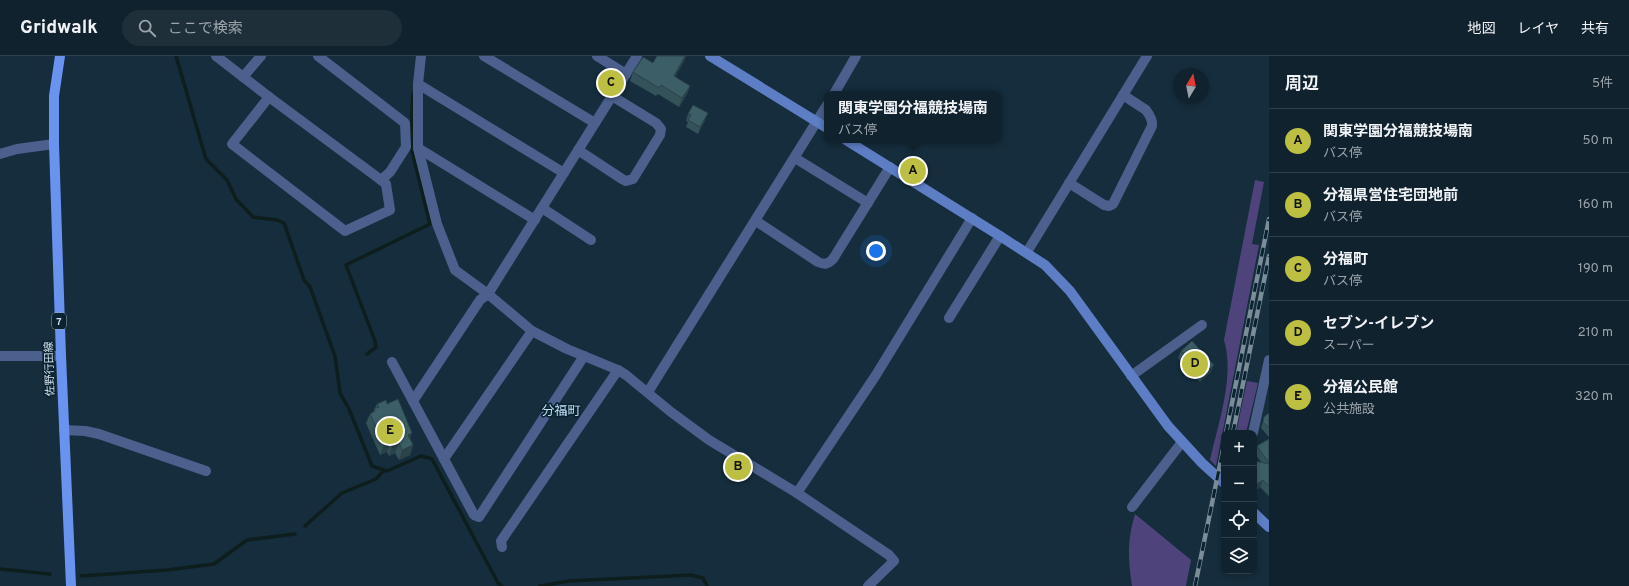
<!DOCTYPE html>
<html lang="ja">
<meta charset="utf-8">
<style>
:root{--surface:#10222e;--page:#1e2f3a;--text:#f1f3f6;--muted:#9ca4aa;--line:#303f4a;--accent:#bdbf43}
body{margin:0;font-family:Overpass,"Noto Sans JP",sans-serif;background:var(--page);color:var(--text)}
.controls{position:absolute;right:12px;bottom:12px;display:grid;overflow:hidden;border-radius:8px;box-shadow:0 2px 6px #0003}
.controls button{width:36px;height:36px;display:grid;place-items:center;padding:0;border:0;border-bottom:1px solid var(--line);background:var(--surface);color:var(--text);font:20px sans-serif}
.compass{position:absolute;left:1173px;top:12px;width:36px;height:36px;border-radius:50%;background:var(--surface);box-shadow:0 2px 6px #0003;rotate:10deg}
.you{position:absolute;left:876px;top:195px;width:14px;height:14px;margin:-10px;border:3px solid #fff;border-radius:50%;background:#1a73e8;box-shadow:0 0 0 6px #1a73e833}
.badge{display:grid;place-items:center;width:26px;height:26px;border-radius:50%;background:var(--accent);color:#111;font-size:13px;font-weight:700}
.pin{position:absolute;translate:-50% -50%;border:2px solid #fff;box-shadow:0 1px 4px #0006}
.popup{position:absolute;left:824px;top:35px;width:178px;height:52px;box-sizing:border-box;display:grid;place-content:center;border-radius:8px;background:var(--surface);filter:drop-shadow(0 1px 3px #0005);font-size:13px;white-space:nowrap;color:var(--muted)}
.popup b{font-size:15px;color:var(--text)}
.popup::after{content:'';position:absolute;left:50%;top:100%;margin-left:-8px;border:8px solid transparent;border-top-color:var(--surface)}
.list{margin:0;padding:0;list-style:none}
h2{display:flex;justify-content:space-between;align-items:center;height:52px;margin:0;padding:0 16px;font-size:17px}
h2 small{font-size:13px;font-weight:400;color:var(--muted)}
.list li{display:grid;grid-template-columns:26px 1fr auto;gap:12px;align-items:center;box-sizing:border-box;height:64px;padding:0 16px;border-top:1px solid var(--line)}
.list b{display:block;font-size:15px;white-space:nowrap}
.list p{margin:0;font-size:13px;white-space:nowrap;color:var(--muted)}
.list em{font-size:13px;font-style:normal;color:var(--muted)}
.icon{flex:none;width:22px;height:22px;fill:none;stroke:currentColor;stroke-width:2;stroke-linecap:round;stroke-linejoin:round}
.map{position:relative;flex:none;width:1269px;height:530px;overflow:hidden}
header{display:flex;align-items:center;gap:24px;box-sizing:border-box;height:56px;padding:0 20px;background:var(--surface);border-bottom:1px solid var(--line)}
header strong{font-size:19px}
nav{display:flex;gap:22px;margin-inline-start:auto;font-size:14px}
.search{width:280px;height:36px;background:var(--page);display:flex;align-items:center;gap:10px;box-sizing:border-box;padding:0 14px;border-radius:22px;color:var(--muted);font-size:15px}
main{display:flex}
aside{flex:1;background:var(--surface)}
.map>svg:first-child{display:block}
</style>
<header>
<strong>Gridwalk</strong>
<div class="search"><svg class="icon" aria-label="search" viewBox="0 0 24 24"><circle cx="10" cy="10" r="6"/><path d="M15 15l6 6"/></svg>ここで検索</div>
<nav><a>地図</a><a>レイヤ</a><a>共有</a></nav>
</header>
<main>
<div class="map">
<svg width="1269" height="530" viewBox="0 0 1269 530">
<rect width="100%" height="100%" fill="#152d3d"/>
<!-- green -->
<g fill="#4e447b">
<path d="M1255 124 1264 126 1252 188 1259 189 1216 410 1210 404C1218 368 1235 320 1224 284Z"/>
<polygon points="1247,325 1258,327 1246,377 1236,377"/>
<path d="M1135 458 1191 504 1186 530H1132C1128 503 1127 485 1135 458Z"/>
</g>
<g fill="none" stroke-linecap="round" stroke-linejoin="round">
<!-- stream -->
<g stroke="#0e1e1d" stroke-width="3.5">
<polyline points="176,0 206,103 227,124 236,143 253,161 277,164 284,167 304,224 310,231 335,300 340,337 349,353 372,410 387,415 421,400 432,403 498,527 502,530"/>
<polyline points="367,298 376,291 375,285 346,209 430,168 412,95 412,53 413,37"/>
<polyline points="305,470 342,437 376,423 384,414"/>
<polyline points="0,513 50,518"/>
<polyline points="81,520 167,514 214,508 247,484 295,478"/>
<polyline points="540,530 569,525 691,519 703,522 707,530"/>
</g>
<!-- street -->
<g stroke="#4b608d" stroke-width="10">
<polyline points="216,0 269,41 232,88 345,175 390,154 386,128 381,124 390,116 406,91 405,67 318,0"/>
<polyline points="421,0 418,28 418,92 437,168 455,214 488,238 532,275 567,293 618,314 626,319 671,356 709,384 797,437 889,499 894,505 868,530"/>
<polyline points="484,0 595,67"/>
<polyline points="597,0 626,18"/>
<polyline points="243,21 261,0"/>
<polyline points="418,28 564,117"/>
<polyline points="834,38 856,0"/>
<polyline points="269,41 381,124"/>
<polyline points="418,92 535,164"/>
<polyline points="578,94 622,123 626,125 633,123 660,79 661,73 656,67 612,40"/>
<polyline points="0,98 17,93 54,88"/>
<polyline points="795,102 868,147"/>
<path d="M1069 127 1104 149 1109 150 1113 148 1152 70C1153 64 1149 58 1146 54L1123 39"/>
<polyline points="542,152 591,184"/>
<path d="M756 165 818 206C825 209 828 208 833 203L890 111"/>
<polyline points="1027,196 1147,0"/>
<polyline points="949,262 1000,180"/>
<polyline points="0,300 61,300"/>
<polyline points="392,306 474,459 479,461 584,300"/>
<polyline points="1131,320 1202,269"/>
<polyline points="648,336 827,49"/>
<polyline points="413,345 480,244 488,238 637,0"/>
<polyline points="64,374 85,375 99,378 206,415"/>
<polyline points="1253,377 1269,304"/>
<polyline points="444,403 532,275"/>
<polyline points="797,437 876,319 972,162"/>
<polyline points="1132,451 1182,386"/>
<polyline points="502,491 501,485 618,314"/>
</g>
<!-- secondary -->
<g stroke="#5d7dc5" stroke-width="10">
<polyline points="710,0 827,72"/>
<polyline points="846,84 1000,180 1045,209 1070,235 1168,370 1202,407 1224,427"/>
<polyline points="1254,457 1269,471"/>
</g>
<!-- primary -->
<polyline stroke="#6a93f0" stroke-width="10" points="60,0 54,40 54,88 61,300 71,530"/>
<!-- rail casing -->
<g stroke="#7a8d99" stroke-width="4.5">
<g id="rail">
<polyline points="1226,377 1269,163"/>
<polyline points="1233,377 1269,200"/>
<polyline points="1195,530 1224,389"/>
</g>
</g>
<!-- rail -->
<use href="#rail" stroke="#0a2332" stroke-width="3" stroke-dasharray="9" stroke-linecap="butt"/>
</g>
<!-- wall -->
<g fill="#345259">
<polygon points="657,0 686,0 684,5 675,21 690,30 687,38 679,51 658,38 656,40 630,25 633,16 653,7"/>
<polygon points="688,58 705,64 698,78 686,71 688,66 686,65"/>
<polygon points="1181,295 1211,316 1200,326 1178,302"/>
<polygon points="377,348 387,348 410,383 413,389 410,399 399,404 395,397 389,400 387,396 380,399 366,367 370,358 373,356"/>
<polygon points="1269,357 1269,381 1261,372 1264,361"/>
<polygon points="1269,383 1269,440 1260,431 1254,436 1254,407 1261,406 1255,398 1257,390"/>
</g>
<!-- shaded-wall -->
<g fill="#2a4248">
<polygon points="685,0 686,0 684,5 671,28 674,20"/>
<polygon points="690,30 687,38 679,51 682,42"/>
<polygon points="708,57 705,64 698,78 700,71"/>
<polygon points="1214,309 1211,316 1200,326 1203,319"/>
<polygon points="412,377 409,387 408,379"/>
<polygon points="390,386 387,396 380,399 384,389"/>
<polygon points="399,387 395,397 389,400 392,390"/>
<polygon points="413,389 410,399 399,404 402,394"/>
<polygon points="1263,424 1260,431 1254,436 1254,430"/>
</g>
<!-- building -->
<g fill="#3c5f67" stroke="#2a4248">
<polygon points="657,0 685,0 674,20 690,30 682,42 661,29 659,32 633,16 643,1 653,7"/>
<polygon points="693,49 708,57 700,71 688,64 691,59 688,58"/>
<polygon points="1192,285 1214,309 1203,319 1181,295"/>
<polygon points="398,343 412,377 408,379 413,389 402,394 399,387 392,390 390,386 384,389 370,358 375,355 374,353 379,351 377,348 386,344 387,348"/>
<polygon points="1269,357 1269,372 1263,366 1264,361"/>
<polygon points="1269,383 1269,407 1257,390"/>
<polygon points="1255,405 1269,408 1269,430 1263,424 1254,430"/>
</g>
<g text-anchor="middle" stroke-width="3.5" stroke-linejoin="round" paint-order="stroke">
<!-- shield labels -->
<rect fill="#0a2332" stroke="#95a6b1" stroke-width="1" x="52" y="257" width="14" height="16" rx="3"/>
<g font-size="10" font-weight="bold" fill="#d0dee8">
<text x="59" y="269">7</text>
</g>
<!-- street labels -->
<g font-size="11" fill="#d0dee8" stroke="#0a2332">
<text transform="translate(49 313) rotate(-92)" y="4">佐野行田線</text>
</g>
<!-- quarter labels -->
<g font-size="13" fill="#c1def2" stroke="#0a2332">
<text x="561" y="359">分福町</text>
</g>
</g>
</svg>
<div class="controls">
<button>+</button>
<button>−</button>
<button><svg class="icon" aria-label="locate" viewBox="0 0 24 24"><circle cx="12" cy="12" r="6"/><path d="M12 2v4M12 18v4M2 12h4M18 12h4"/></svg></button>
<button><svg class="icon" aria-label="layers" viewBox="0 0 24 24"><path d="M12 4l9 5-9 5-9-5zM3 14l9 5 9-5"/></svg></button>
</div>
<svg class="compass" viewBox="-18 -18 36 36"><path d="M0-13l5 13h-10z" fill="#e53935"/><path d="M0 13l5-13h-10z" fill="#9ca4aa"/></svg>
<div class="you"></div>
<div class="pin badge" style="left:913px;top:115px">A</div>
<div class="popup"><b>関東学園分福競技場南</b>バス停</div>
<div class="pin badge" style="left:738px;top:411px">B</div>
<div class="pin badge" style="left:611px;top:27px">C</div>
<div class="pin badge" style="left:1195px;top:308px">D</div>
<div class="pin badge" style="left:390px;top:375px">E</div>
</div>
<aside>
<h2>周辺<small>5件</small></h2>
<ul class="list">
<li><span class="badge">A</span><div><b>関東学園分福競技場南</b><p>バス停</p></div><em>50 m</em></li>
<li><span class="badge">B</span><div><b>分福県営住宅団地前</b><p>バス停</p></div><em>160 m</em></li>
<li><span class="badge">C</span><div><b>分福町</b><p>バス停</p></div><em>190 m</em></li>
<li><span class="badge">D</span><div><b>セブン-イレブン</b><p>スーパー</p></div><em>210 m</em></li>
<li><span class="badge">E</span><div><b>分福公民館</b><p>公共施設</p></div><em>320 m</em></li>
</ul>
</aside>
</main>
